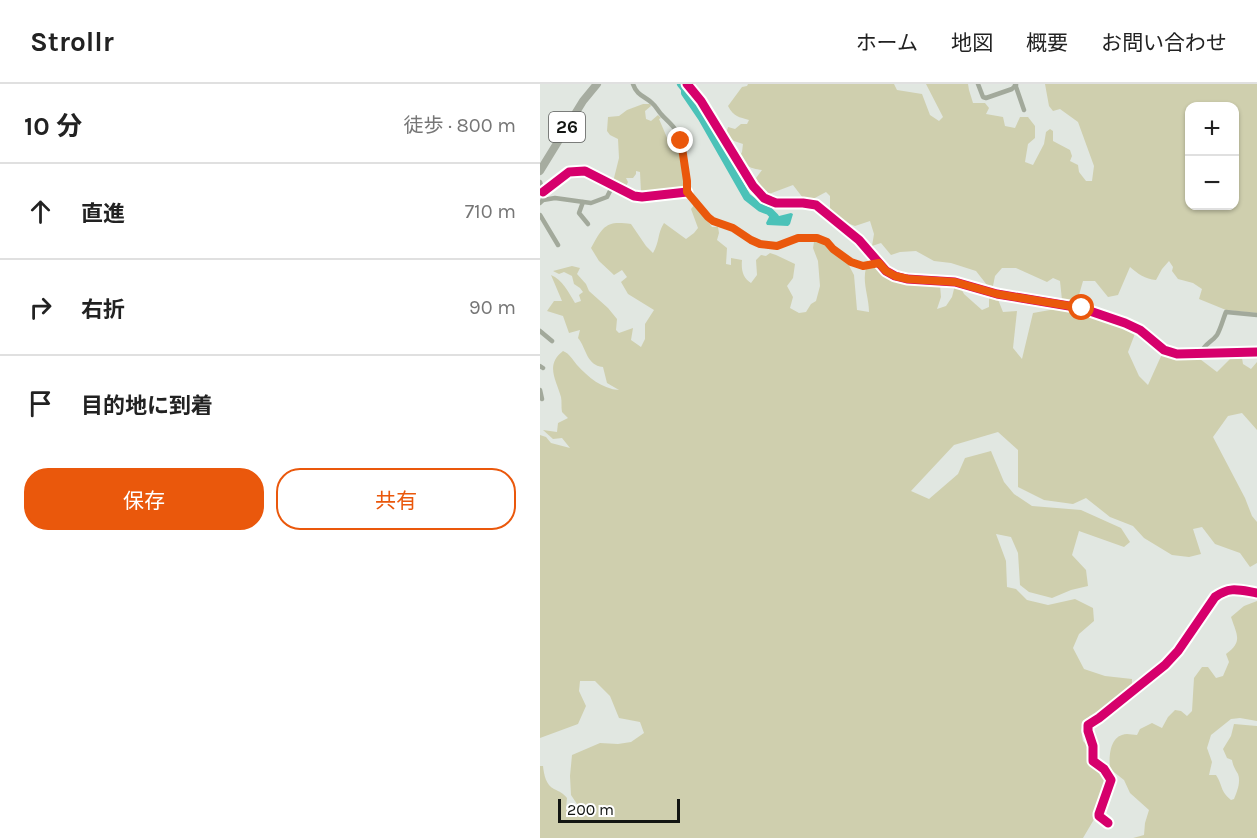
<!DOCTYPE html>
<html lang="ja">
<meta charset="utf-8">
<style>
:root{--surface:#fff;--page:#f6f6f6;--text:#222;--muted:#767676;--line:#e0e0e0;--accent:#ea580c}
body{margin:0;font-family:Karla,"Noto Sans JP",sans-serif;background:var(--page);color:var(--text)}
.controls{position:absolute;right:18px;top:18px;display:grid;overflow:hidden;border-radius:12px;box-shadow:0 2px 4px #0004}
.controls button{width:54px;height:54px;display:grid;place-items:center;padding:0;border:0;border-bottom:2px solid var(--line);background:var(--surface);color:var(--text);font:30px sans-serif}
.scale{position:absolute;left:18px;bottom:15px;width:122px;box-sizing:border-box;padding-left:6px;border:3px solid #121512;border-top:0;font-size:16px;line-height:21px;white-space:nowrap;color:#121512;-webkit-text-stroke:4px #fff;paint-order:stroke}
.stop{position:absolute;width:18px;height:18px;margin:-14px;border:4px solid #ea580c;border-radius:50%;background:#fff}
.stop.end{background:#ea580c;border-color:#fff;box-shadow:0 2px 6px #0008}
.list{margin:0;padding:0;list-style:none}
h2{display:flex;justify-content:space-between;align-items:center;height:78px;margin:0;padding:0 24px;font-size:26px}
h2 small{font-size:20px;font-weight:400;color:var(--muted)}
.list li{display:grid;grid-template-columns:39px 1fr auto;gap:18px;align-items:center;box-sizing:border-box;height:96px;padding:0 24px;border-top:2px solid var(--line)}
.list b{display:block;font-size:22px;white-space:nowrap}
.list em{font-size:20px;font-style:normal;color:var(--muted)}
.actions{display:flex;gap:12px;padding:18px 24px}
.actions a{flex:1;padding:14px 0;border:2px solid var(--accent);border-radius:24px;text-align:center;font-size:21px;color:var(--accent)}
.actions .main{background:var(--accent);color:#fff}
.icon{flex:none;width:33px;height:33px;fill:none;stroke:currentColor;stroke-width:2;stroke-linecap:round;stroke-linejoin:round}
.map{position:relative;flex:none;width:717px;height:754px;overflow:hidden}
header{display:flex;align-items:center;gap:36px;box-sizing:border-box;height:84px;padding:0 30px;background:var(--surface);border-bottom:2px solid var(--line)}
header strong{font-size:28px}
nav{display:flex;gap:33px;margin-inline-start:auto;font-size:21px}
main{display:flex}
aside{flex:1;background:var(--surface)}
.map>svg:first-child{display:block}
</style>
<header>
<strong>Strollr</strong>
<nav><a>ホーム</a><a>地図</a><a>概要</a><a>お問い合わせ</a></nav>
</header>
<main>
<aside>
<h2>10 分<small>徒歩 · 800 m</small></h2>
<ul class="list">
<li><svg class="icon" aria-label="ahead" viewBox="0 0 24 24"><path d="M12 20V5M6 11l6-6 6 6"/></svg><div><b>直進</b></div><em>710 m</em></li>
<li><svg class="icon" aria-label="right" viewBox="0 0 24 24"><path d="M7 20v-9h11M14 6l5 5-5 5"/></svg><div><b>右折</b></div><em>90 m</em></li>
<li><svg class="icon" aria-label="arrive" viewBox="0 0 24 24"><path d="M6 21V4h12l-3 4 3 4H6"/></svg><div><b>目的地に到着</b></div></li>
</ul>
<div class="actions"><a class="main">保存</a><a>共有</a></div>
</aside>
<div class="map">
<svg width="717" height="754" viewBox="0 0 717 754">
<rect width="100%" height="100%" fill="#e1e7e1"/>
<!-- green -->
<g fill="#cfcfae" fill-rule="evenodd">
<path d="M208 0H354L357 6 382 10 390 31 399 37 403 33 386 0H428L429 6 433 19H445L449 24 446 30 463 33 465 42 475 44 480 33H488L495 42V54L488 60 485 78 493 81 504 60 506 48 510 45 513 47V57L530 66 532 72 530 77 538 81 539 88 546 97H552L554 82 538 38 520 25 513 27 509 22 505 0H717V229L686 226 659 215 662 205 653 199 638 195 632 187 633 183 629 177 622 185 616 196C605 195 598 190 590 183L578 211 568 213 555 197H543L537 218 522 216 520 197 513 194 507 198 476 184H462L455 192 453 202 447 201 436 187 411 179 394 177 376 167 360 168 351 171 341 159 332 162 334 150 330 137 315 142 307 139 290 125V112L286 108 271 116 263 114 253 101 229 110 224 108 216 94 222 86C209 84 207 83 199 73L202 68 203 60 194 57 186 50 188 43 195 45 201 40H207L209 36C199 33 194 33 188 22L202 3 207 2ZM650 22H694V122H650Z"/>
<polygon points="103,20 110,20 111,22 105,27 106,35 111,37 118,31 121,34 119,35 128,56 138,61 145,105 143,107 113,110 101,108 100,88 96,87 96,90 93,94 86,94 88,98 85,105 73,98 79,74 78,55 70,51 67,47 68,33 79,32 87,26"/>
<path d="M155 120 172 143H178L179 149 177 156 187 164 186 180 191 181V174L202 176C201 186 203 194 211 199L217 191 216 176 221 171 226 172 230 169 236 171 255 180 253 194 247 202 253 213 250 224 259 229 266 228 271 220 276 217 280 202 278 177 273 164 274 158H284L306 176 314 191 317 226 329 228C329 213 322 199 326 184 340 181 348 189 357 198H367L400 201 401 213 397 225 406 222 412 213 415 201H419L424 210 442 226 449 223V212L457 213 463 228 477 227 473 264 482 275 493 229 510 226 527 225 596 247 588 268 599 292 608 301 622 270 638 273 656 272 677 288 693 272 702 274 703 280 711 285 717 278V346L702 329 688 332 673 353 705 414 712 432 717 438V479L710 483 700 469 675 460 662 443 653 445 661 470 649 473 632 471 604 454 593 442 570 433 546 414 533 420 504 416 478 403V366L458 348 414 361 371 407 389 415 418 390 425 374 451 367 464 398 474 410 492 422 541 426 581 444 590 458 584 463 539 447 532 471 546 486 548 502 531 506 512 514 489 508 480 501 478 469 471 453 456 450 466 477 467 503 476 505 487 516 508 521 535 515 553 524 554 537 539 550 533 564 544 585 565 592 592 595V602L560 628 550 632 544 638 541 646 543 657 548 662 553 679 563 687 569 697 556 732 543 754H0V682H3C4 691 6 701 14 705 20 708 23 709 27 714L26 724 31 729 34 730 37 720 31 711 30 692 32 671 60 659 78 660 91 658 104 649 100 638 79 634 70 612 55 597H40L39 607 46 622 38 640 0 654V351L6 353 11 359 30 364 22 354 13 355 3 346 17 348 18 339 28 334 22 328C21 323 22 318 21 313 16 295 5 281 23 267 30 270 32 275 37 281 48 293 62 305 79 306L67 299 63 283C46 281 47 265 38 254L40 246 29 249 23 232 7 227 14 217H22L11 191C22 195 29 209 35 219L41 217 39 211 43 208 40 204 34 200 32 192 24 188 19 190 13 187 32 182 40 184 37 190 46 200 49 207 68 224 77 235 76 246 79 249 93 244 91 256 101 263 105 255V240L114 226 88 210 81 198 87 193 82 186 74 191 59 177 51 164C63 143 65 136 91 140L106 162 113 169C120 157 117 150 124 139L146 155 154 149 158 144 151 125Z"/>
<path d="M717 517V637L700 634 691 635 671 651 667 664 672 678 669 691H676C683 702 680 707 691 716L694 715C697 708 701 698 698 690 695 685 693 682 692 676L687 674 683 665 691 652 694 640 717 642V754H593L604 751 605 739 609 726 590 709 584 696 570 685C569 675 569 655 582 651 587 649 592 651 597 651L600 645 612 639 622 644 628 633 635 626 641 627 647 632 652 627 654 594 662 583H668L676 594 683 592 689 578 686 570C703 558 697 551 691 533L704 522Z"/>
</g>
<!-- water -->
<polygon fill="#4bc2b8" points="251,129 253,130 250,140 248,142 227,141 226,139 230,131 235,133"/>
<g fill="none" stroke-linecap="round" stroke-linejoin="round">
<!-- river -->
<polyline stroke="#4bc2b8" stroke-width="8" points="141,0 145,5 145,9 162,34 207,113 221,124 229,127 235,133"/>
<!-- minor -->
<g stroke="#a2a99b" stroke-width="4.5">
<path d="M93 0C97 12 105 12 112 19 116 22 118 27 121 30 126 36 133 41 137 48 144 61 148 93 147 108L168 133 173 137 181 141 193 144 211 156 220 160 228 162H237L258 154H277L287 157 293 165 311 178 323 182 339 179"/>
<polyline points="438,0 443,13 446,14 472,5 476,1"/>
<polyline points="475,0 484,26"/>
<polyline points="0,98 3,108 3,116 0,119"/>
<polyline points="3,108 29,88 45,87 94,112 102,113 147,108"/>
<polyline points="3,116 15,114 51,119 67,113 73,101"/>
<polyline points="43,118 39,129 48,140"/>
<polyline points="0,131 18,161"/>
<polyline points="0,247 12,257"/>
<path d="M661 269C664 260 672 258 677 251 681 244 683 235 686 228L717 231"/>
<polyline points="0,282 3,284"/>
<polyline points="0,306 2,315"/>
<polyline points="568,739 559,732 559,730 571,696 564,685 553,677 553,662 548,647 548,641 559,634 587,610"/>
</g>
<!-- tertiary -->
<g stroke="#a2a99b" stroke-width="6">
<polyline points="147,0 161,17 213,102 224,114 231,117 236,119 263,119 276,121 319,156 346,187 355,192 367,195 415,198 457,210 541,224 585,239 600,246 624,266 637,270 717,268"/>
<path d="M587 610 625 581 638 567 675 513C690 502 699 506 717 509"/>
</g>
<!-- primary -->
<polyline stroke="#a6aca0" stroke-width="8" points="0,87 43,17 57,0"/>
<!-- cycleway casing -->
<g stroke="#fff" stroke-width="13">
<g id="cycleway">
<polyline points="147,0 161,17 213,102 224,114 231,117 236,119 263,119 276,121 319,156 346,187 355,192 367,195 415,198 457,210 541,224 585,239 600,246 624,266 637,270 717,268"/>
<polyline points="3,108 29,88 45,87 94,112 102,113 147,108"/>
<path d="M568 739 559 732V730L571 696 564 685 553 677V662L548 647V641L559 634 625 581 638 567 675 513C690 502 699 506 717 509"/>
</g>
</g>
<!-- cycleway -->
<use href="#cycleway" stroke="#d6006c" stroke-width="9"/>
</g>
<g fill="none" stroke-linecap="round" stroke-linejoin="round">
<!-- route -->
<polyline stroke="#ea580c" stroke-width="8" points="141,57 147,97 147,108 168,133 173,137 193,144 211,156 220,160 237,162 258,154 277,154 287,158 293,165 311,178 323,182 339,179 346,187 355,192 368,195 415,198 457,210 542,224"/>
</g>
<g text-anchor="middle" stroke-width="4.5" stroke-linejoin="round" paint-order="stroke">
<!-- shield labels -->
<rect fill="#fff" stroke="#595b59" stroke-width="1.5" x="9" y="28" width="36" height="30" rx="4.5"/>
<g font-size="18" font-weight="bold" fill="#121512">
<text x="27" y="49">26</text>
</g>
</g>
</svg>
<div class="controls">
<button>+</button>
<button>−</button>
</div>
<div class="scale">200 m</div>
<div class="stop" style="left:542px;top:224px"></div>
<div class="stop end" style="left:141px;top:57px"></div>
</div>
</main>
